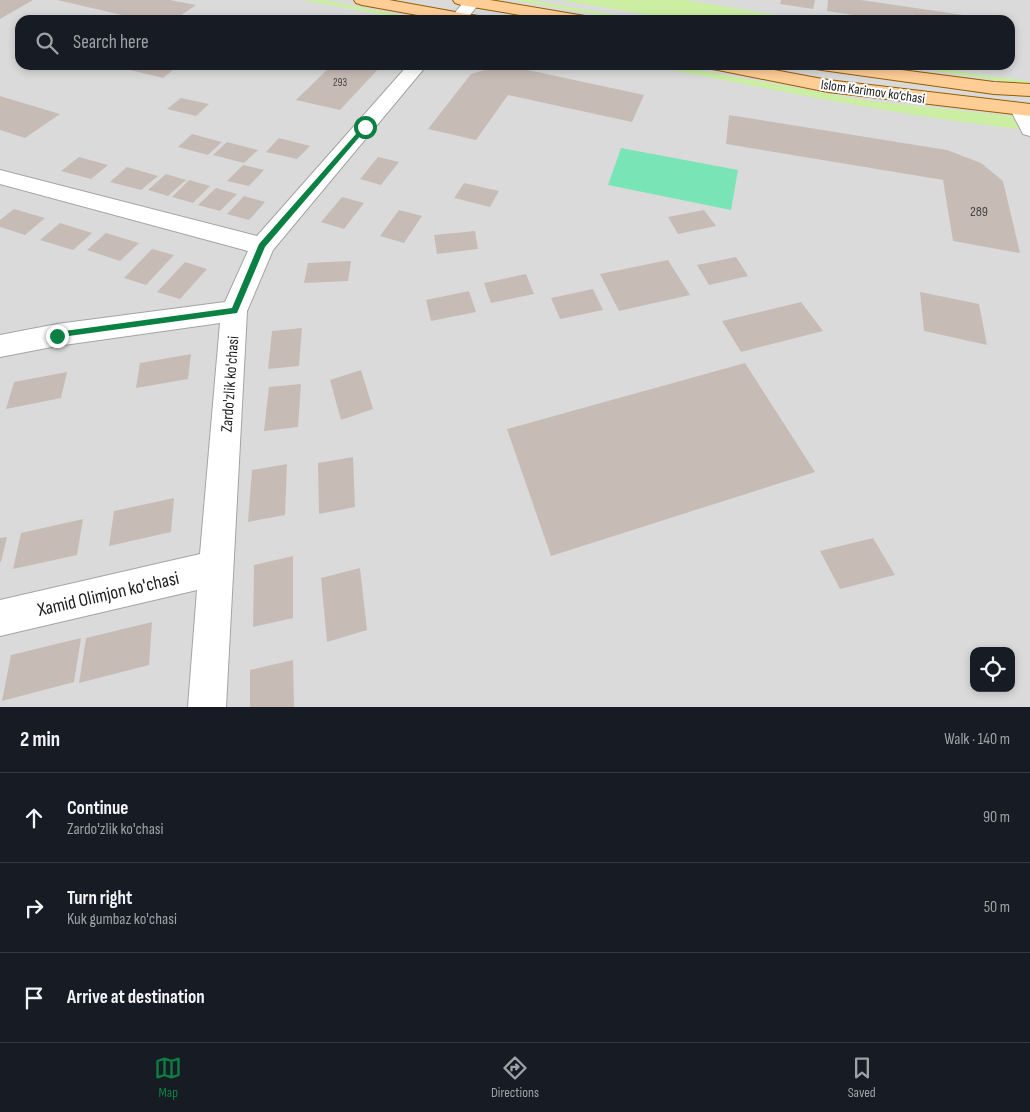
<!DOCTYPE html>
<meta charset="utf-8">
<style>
:root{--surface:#171b24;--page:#20242c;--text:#f1f3f6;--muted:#9ea1a6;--line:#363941;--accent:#0b8043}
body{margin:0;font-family:"Sofia Sans Condensed",sans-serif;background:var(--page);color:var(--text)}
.controls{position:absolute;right:15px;bottom:15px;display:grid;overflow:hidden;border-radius:10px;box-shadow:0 2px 8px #0003}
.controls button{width:45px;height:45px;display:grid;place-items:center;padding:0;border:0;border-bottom:1px solid var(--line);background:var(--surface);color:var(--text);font:25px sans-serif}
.stop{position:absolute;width:15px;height:15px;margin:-11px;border:4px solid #0b8043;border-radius:50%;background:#fff}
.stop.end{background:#0b8043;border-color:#fff;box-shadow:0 1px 5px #0008}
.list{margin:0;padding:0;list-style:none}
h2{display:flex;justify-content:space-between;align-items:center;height:65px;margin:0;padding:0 20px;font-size:21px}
h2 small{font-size:16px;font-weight:400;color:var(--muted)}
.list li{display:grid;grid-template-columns:32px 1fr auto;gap:15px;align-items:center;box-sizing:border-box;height:90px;padding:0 20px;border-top:1px solid var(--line)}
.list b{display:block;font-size:19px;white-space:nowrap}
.list p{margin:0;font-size:16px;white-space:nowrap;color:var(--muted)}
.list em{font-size:16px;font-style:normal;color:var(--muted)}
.icon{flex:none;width:28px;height:28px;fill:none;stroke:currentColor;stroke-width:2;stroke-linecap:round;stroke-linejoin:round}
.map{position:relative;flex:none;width:1030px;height:707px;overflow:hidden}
.search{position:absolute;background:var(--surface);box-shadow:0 2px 8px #0003;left:15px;right:15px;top:15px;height:55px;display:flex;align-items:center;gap:12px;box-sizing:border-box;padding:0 18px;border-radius:15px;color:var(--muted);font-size:19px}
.sheet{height:335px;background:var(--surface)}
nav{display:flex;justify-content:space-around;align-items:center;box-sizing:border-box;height:70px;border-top:1px solid var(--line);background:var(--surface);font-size:14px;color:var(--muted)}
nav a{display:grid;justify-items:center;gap:2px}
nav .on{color:var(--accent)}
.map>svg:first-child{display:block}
</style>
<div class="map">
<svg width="1030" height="707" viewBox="0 0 1030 707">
<rect width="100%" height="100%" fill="#efeae2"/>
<!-- residential -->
<path fill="#dbdada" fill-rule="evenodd" d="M0 0H1030V707H0ZM20 20H1010V65H20ZM974 651H1011V688H974Z"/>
<!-- grass -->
<g fill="#cbeea3">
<polygon points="302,0 324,0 428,20 412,20"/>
<polygon points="512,0 531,0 646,20 628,20"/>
<polygon points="559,0 685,0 809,20 680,20"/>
<path d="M647 65H670L870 101 1013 116 1020 129C895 116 771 89 647 65Z"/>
<path d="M896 65C940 65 982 78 1025 80L1028 83 1000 81Z"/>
</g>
<!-- pitch -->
<polygon fill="#79e5b7" points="621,148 738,170 731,210 608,185"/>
<!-- building -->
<g fill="#c7bcb5">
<polygon points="0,0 33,0 0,19"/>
<polygon points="57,0 170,0 196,5 174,20 144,20"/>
<polygon points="781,0 815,0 813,9 780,4"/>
<polygon points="828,0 861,0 970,16 971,20 887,20 827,11"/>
<polygon points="110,65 179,65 163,78"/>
<polygon points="332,65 382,65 340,110 296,100"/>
<polygon points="495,67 523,69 644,95 632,122 508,95 476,140 428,129 471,74"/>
<polygon points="0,96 60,114 25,138 0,130"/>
<polygon points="181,98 209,104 196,116 167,109"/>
<polygon points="729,115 947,150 981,163 1003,181 1020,253 953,241 943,180 726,144"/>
<polygon points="192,134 222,142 208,155 178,147"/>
<polygon points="279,138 310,146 297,159 266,152"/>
<polygon points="227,142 258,150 244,163 213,155"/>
<polygon points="79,157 108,165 91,179 61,171"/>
<polygon points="378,157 399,162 381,185 360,179"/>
<polygon points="243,165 264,170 249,186 227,181"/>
<polygon points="127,167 158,176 141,190 110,182"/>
<polygon points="166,174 186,180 168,196 148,190"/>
<polygon points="189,180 210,186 193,203 172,197"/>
<polygon points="464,183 499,191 490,207 454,198"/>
<polygon points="216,188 237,194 220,211 198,205"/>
<polygon points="244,196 265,202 249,220 227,214"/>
<polygon points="342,197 364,203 344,229 321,222"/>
<polygon points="14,209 45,218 25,235 0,227 0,220"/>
<polygon points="399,210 422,216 404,243 380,236"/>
<polygon points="704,210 716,226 678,234 668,217"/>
<polygon points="60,223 92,233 73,250 40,240"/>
<polygon points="475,231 478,249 437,254 434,235"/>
<polygon points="106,233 139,243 120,261 87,250"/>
<polygon points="152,249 174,255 146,285 124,278"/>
<polygon points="736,257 748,276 709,285 697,265"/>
<polygon points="668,260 690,295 619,311 600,274"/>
<polygon points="351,261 348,281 304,283 308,263"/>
<polygon points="185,262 207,269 180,299 157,292"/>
<polygon points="526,274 534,294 491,303 484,283"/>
<polygon points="593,289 603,310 560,319 551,298"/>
<polygon points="469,291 476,312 431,321 426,300"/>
<polygon points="920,292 979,304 987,345 924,331"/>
<polygon points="801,302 823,331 741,352 722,321"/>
<polygon points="302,328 299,366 268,369 272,331"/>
<polygon points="191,354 188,379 136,388 140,363"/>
<polygon points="745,363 815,472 551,556 507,429"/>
<polygon points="361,370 373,409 341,420 330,380"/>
<polygon points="67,372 61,398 6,409 14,382"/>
<polygon points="301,384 298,427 264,431 269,387"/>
<polygon points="353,457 355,507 319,514 318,463"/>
<polygon points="287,464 285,515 248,522 252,470"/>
<polygon points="174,498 171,532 109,546 114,511"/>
<polygon points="83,519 77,555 13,569 21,533"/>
<polygon points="7,537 1,562 0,562 0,538"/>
<polygon points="873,538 895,575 840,589 820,551"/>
<polygon points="293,556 293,618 253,627 254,565"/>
<polygon points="360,568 367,630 327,642 321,578"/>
<polygon points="152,622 149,665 79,683 86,638"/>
<polygon points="81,638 74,682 2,701 11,655"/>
<polygon points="293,660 294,707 250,707 250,670"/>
</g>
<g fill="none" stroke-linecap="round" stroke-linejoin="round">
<!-- minor casing -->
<g stroke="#a4a4a4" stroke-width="2">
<g id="minor">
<polygon points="465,0 482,0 466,20 449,20"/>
<polygon points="408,65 427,65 273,250 247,311 226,707 188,707 197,590 0,636 0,600 200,554 220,323 57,346 0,357 0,335 57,324 225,302 248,251 0,184 0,170 257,236"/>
<polygon points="1020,103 1027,105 1030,109 1030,136 1023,134 1010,109 1013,105"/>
</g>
</g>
<!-- major casing -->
<g stroke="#965e00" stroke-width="2">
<g id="major">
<polygon points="354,0 389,0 472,15 478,16 480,20 445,20 362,5 356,3"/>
<polygon points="453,0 490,0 579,15 585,16 587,20 550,20 461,5 455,3"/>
<polygon points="709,65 747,65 828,80 1030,104 1030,116 828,92 718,70 712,69"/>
<polygon points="813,65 863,65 994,82 1030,84 1030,96 994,94 822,70 816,69"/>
</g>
</g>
<!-- minor -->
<use href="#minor" fill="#fff" fill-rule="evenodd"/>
<!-- major -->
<use href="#major" fill="#ffce97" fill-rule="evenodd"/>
</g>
<!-- route -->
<polygon fill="#0b8043" points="363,126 368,127 265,247 237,313 54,338 53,336 57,332 232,308 259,244"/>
<g text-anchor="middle" stroke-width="4" stroke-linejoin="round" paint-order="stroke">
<!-- far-number labels -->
<g font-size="11" fill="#484543">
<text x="340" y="86">293</text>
</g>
<!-- far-street labels -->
<g font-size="14" fill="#1d1d1d" stroke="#fff">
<text transform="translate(873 91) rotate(8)" y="5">Islom Karimov ko‘chasi</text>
</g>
<!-- number labels -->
<g font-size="14" fill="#484543">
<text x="979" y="216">289</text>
</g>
<!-- street labels -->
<g font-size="16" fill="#1d1d1d" stroke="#fff">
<text transform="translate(229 384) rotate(-86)" y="6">Zardo'zlik ko'chasi</text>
</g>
<!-- near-street labels -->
<g font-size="19" fill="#1d1d1d" stroke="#fff">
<text transform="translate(108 593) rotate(-13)" y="7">Xamid Olimjon ko'chasi</text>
</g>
</g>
</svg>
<div class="controls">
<button><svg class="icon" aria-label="locate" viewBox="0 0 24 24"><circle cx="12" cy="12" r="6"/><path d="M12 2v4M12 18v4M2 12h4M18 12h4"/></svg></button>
</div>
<div class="stop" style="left:365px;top:127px"></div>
<div class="stop end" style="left:57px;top:336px"></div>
<div class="search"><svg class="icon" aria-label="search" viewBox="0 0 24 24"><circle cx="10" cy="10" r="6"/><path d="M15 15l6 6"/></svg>Search here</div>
</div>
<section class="sheet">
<h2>2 min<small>Walk · 140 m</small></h2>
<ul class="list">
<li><svg class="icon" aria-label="ahead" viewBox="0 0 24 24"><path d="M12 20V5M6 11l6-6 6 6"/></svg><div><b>Continue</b><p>Zardo'zlik ko'chasi</p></div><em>90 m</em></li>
<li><svg class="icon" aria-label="right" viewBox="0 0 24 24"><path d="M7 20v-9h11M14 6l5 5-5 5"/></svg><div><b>Turn right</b><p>Kuk gumbaz ko'chasi</p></div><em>50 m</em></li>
<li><svg class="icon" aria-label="arrive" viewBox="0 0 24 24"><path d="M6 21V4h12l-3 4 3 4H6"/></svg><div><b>Arrive at destination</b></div></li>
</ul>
</section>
<nav>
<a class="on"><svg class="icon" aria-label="map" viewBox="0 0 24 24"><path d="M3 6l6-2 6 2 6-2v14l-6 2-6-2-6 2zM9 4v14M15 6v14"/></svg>Map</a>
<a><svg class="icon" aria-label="directions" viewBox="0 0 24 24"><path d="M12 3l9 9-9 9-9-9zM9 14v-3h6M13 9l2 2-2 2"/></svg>Directions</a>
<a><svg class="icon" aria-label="saved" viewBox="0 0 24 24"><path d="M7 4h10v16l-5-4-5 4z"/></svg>Saved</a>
</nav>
